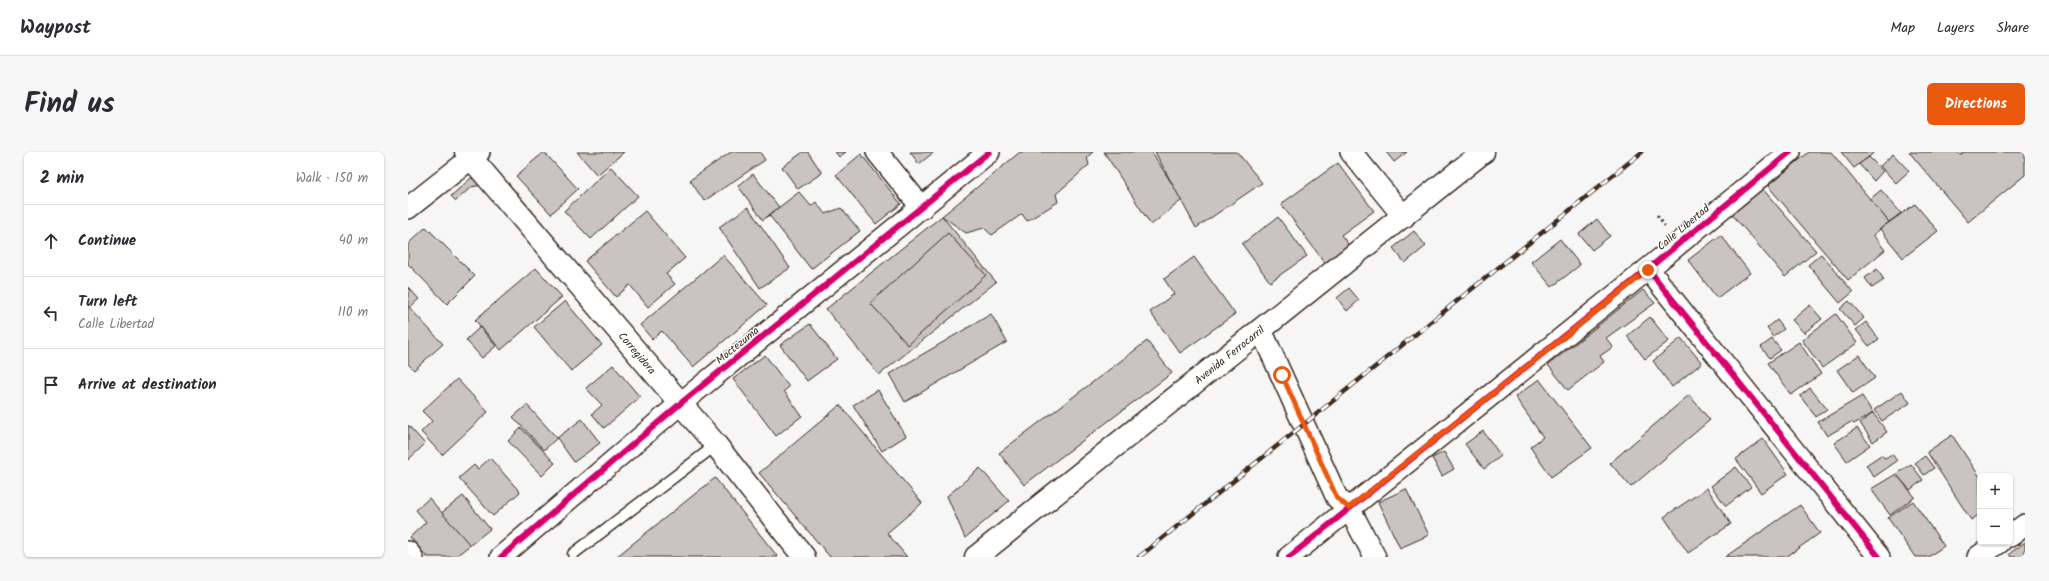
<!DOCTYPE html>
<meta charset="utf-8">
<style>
:root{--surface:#fff;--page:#f7f7f7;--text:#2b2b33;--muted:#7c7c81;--line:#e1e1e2;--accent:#ea580c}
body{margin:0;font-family:Kalam,sans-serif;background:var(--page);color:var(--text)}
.controls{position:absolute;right:12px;bottom:12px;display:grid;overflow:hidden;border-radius:6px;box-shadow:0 1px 3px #0004}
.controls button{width:36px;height:36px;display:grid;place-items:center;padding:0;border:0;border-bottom:1px solid var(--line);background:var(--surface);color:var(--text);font:20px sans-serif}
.stop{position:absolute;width:12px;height:12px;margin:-9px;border:3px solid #ea580c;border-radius:50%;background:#fff}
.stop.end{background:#ea580c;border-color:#fff;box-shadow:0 1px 4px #0008}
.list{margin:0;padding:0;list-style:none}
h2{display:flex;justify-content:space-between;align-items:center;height:52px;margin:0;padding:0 16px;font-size:17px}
h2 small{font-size:13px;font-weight:400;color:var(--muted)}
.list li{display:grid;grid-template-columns:26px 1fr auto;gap:12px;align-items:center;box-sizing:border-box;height:72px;padding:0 16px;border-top:1px solid var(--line)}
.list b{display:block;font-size:15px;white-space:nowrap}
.list p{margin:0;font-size:13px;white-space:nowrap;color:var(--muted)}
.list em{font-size:13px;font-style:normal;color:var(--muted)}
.icon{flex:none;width:22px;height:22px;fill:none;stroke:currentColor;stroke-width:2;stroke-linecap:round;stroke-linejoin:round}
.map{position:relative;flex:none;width:1617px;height:405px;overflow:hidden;border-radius:6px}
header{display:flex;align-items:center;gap:24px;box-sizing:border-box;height:56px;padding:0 20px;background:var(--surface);border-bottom:1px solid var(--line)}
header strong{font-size:19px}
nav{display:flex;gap:22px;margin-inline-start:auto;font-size:14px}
.intro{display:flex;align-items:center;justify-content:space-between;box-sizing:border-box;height:96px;padding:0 24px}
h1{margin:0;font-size:28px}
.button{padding:10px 18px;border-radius:6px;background:var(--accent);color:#fff;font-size:14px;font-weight:700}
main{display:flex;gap:24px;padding:0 24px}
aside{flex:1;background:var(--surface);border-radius:6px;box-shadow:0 1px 3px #0004}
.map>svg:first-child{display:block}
</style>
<header>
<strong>Waypost</strong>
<nav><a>Map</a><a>Layers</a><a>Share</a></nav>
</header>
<div class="intro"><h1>Find us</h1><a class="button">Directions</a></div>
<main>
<aside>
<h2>2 min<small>Walk · 150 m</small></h2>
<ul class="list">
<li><svg class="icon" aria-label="ahead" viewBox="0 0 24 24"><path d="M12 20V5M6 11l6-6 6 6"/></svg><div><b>Continue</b></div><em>40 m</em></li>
<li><svg class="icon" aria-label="left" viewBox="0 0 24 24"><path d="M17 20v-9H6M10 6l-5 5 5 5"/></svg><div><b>Turn left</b><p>Calle Libertad</p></div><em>110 m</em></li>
<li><svg class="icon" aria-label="arrive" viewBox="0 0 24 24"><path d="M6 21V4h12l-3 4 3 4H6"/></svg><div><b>Arrive at destination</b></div></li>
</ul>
</aside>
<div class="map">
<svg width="1617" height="405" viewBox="0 0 1617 405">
<rect width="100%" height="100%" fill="#f7f6f6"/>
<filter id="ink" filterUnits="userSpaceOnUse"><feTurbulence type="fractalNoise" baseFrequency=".025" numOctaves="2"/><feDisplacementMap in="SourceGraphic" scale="8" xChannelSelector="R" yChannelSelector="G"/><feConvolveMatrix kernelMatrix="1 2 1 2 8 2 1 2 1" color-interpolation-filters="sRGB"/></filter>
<g filter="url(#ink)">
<!-- building -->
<g fill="#c9c3c1" stroke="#3b2a1e">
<polygon points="136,0 170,37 143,62 108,24"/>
<polygon points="169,0 216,0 189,23"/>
<polygon points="323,0 352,0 357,8 296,49 282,28"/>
<polygon points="395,0 400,0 414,21 390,37 374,15"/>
<polygon points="427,0 438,0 431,5"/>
<polygon points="502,0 526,0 511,12"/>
<polygon points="612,0 685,0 679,5 681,13 648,42 650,50 619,69 614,62 584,83 576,76 558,81 534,64"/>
<polygon points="696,0 744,0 774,48 743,73"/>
<polygon points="747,0 829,0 854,31 788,76"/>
<polygon points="978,0 999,0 986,10"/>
<polygon points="1401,0 1423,0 1481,70 1465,83 1477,98 1440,128 1360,34"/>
<polygon points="1433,0 1467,0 1446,16"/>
<polygon points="1501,0 1550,0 1552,3 1556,0 1617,0 1617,23 1560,70"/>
<polygon points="453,2 493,52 468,72 428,23"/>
<polygon points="1485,2 1501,19 1488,31 1472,14"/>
<polygon points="1461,5 1475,19 1466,29 1451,12"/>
<polygon points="930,11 966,59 933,83 941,93 917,111 873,52"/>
<polygon points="203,15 230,44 183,87 156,59"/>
<polygon points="345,22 371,55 355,68 330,34"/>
<polygon points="63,26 70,28 75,33 63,35 48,49 43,44"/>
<polygon points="1353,35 1408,99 1377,125 1323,61"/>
<polygon points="1473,38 1493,61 1481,70 1462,47"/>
<polygon points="391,40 403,54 408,50 417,62 433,56 452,79 403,117 361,63"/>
<polygon points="1507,52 1530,79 1495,106 1472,77"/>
<polygon points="340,55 382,116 352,136 311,75"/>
<polygon points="237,59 277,106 258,122 267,132 240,155 222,133 208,145 177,109"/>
<polygon points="534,64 588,130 471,223 418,157"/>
<polygon points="870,65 899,104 862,130 834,92"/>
<polygon points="1189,67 1202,84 1184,98 1171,82"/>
<polygon points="18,75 67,124 39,152 0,112 0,92"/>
<polygon points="1006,79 1018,94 997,111 985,96"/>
<polygon points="540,81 578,123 500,193 462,151"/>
<polygon points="1313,83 1342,121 1309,146 1280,108"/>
<polygon points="1152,87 1172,113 1144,135 1123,110"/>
<polygon points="1413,102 1445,140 1432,151 1400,113"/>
<polygon points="315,103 359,153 285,215 254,179 244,187 232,173"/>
<polygon points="786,105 827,162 772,201 742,160 766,142 756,127"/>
<polygon points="128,116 154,145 93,198 67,168"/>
<polygon points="1469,117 1476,128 1464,136 1457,126"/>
<polygon points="0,135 11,147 1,156 0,154"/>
<polygon points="941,136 951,148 939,159 929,146"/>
<polygon points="1235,138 1247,151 1198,186 1205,195 1192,204 1196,210 1160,238 1140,213"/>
<polygon points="157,149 194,193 163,219 126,175"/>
<polygon points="1441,149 1456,166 1447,174 1432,157"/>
<polygon points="1402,153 1414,167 1396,181 1384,168"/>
<polygon points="0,154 35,192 6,218 0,212"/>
<polygon points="583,162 599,190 497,250 481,222"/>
<polygon points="1428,162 1449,191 1414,216 1394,188"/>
<polygon points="1242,165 1261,189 1237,207 1219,184"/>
<polygon points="1369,168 1376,177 1365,185 1359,176"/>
<polygon points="1458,170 1471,187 1461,194 1448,178"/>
<polygon points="402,172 429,207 399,229 372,193"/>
<polygon points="72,175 88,194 74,206 58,188"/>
<polygon points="1273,186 1294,211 1264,235 1245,209"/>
<polygon points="1364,187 1373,198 1362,206 1353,195"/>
<polygon points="739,189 764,221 616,333 591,301"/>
<polygon points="1391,190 1413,222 1383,243 1360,211"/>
<polygon points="357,203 381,235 376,239 394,264 368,284 325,227"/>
<polygon points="1451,203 1467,226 1445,241 1429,218"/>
<polygon points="205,213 232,245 196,276 184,262 194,253 178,236"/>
<polygon points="49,227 80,260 34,303 13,280 24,269 14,259"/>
<polygon points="1131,227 1184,296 1143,325 1122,295 1135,285 1107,245"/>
<polygon points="1402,236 1419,257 1408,265 1392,244"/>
<polygon points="470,238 498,284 474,299 445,253"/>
<polygon points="1494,239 1502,251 1474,269 1466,258"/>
<polygon points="1281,243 1302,268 1223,335 1202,311"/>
<polygon points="1454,244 1465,261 1446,272 1443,270 1419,284 1410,270"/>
<polygon points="119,253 149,286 136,298 105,265"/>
<polygon points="432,253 514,351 479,381 499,405 422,405 351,321"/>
<polygon points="1465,261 1479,280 1465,290 1452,271"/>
<polygon points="174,267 192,291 166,310 149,286"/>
<polygon points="0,273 17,292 0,308"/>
<polygon points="113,276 147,311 134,324 100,289"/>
<polygon points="1449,276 1462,293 1439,309 1426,291"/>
<polygon points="1075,279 1093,304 1076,317 1057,292"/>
<polygon points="1544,283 1572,325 1572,362 1563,368 1519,300"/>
<polygon points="1355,287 1380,322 1353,341 1328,307"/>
<polygon points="1036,300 1046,317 1034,324 1024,306"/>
<polygon points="1484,302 1489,309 1466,325 1458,313 1473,303 1477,306"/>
<polygon points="1517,304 1526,316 1516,323 1507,311"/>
<polygon points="82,306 112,340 85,364 51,326 66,313 70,317"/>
<polygon points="1503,312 1515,328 1502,338 1488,322"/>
<polygon points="1328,315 1343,335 1318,354 1303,334"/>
<polygon points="572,316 601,349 557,386 539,344"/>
<polygon points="1488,322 1507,345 1482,363 1463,337"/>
<polygon points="307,326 370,405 208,405"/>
<polygon points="1299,336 1323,372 1280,401 1256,365"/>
<polygon points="998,337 1021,383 992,396 970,350"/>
<polygon points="55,344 82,377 60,395 32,362"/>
<polygon points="21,346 62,393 47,405 19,405 2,385 18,370 8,358"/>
<polygon points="1505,349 1536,394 1520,405 1507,405 1480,366"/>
<polygon points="1392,353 1412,381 1378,405 1317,405"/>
<polygon points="1617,390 1617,405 1603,405 1601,402"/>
</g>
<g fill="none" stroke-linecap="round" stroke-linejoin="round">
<!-- lane casing -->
<g stroke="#3b2a1e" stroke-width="13">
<polyline id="lane" points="165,402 308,293"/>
</g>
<!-- street casing -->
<g stroke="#3b2a1e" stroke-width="24">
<g id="street">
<polyline points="469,0 514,56"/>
<polyline points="943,0 996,65"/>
<polyline points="0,56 71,0"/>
<polyline points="1240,117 1471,405"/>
<polyline points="853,178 929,346 941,356 967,405"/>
<polyline points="1602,384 1617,373"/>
<polyline points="0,400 4,405"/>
<polyline points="93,405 273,251 581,0"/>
<polyline points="881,405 1240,117 1382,0"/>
<polyline points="1570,405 1592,390"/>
</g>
</g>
<!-- primary casing -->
<g stroke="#3b2a1e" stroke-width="25">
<g id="primary">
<path id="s1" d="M58 0 308 293 396 405"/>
<path id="s2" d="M568 405 1075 0"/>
</g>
</g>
<!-- path -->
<polyline stroke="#3b2a1e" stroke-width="2.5" stroke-dasharray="3 3" stroke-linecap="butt" points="1249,63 1257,74"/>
<!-- lane -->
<use href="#lane" stroke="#fff" stroke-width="10"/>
<!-- street -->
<use href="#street" stroke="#fff" stroke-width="21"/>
<!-- primary -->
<use href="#primary" stroke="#fff" stroke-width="22"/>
<!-- rail casing -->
<g stroke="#3b2a1e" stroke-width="4.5">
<polyline id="rail" points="731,405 1234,0"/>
</g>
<!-- rail -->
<use href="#rail" stroke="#fff" stroke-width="3" stroke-dasharray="9" stroke-linecap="butt"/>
<!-- cycleway casing -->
<g stroke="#fff" stroke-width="8">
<g id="cycleway">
<polyline points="1240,117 1471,405"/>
<polyline points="93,405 273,251 581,0"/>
<polyline points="881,405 1240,117 1382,0"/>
</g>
</g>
<!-- cycleway -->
<use href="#cycleway" stroke="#d6006c" stroke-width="6"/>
</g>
</g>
<g fill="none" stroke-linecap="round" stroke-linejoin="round" filter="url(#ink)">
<!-- route -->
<polyline stroke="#ea580c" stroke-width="5" points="874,223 929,346 941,356 1240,118"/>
</g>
<g text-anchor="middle" stroke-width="3" stroke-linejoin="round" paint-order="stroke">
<!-- street labels -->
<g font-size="11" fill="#3b2a1e" stroke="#fff">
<text transform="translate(1275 75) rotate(-40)" y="4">Calle Libertad</text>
<text transform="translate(329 193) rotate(-39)" y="4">Moctezuma</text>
<text dy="4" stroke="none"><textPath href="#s1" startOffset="264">Corregidora</textPath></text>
<text dy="4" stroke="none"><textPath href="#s2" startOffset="324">Avenida Ferrocarril</textPath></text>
</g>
</g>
</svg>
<div class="controls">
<button>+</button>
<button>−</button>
</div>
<div class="stop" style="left:874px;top:223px"></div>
<div class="stop end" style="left:1240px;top:118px"></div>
</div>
</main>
